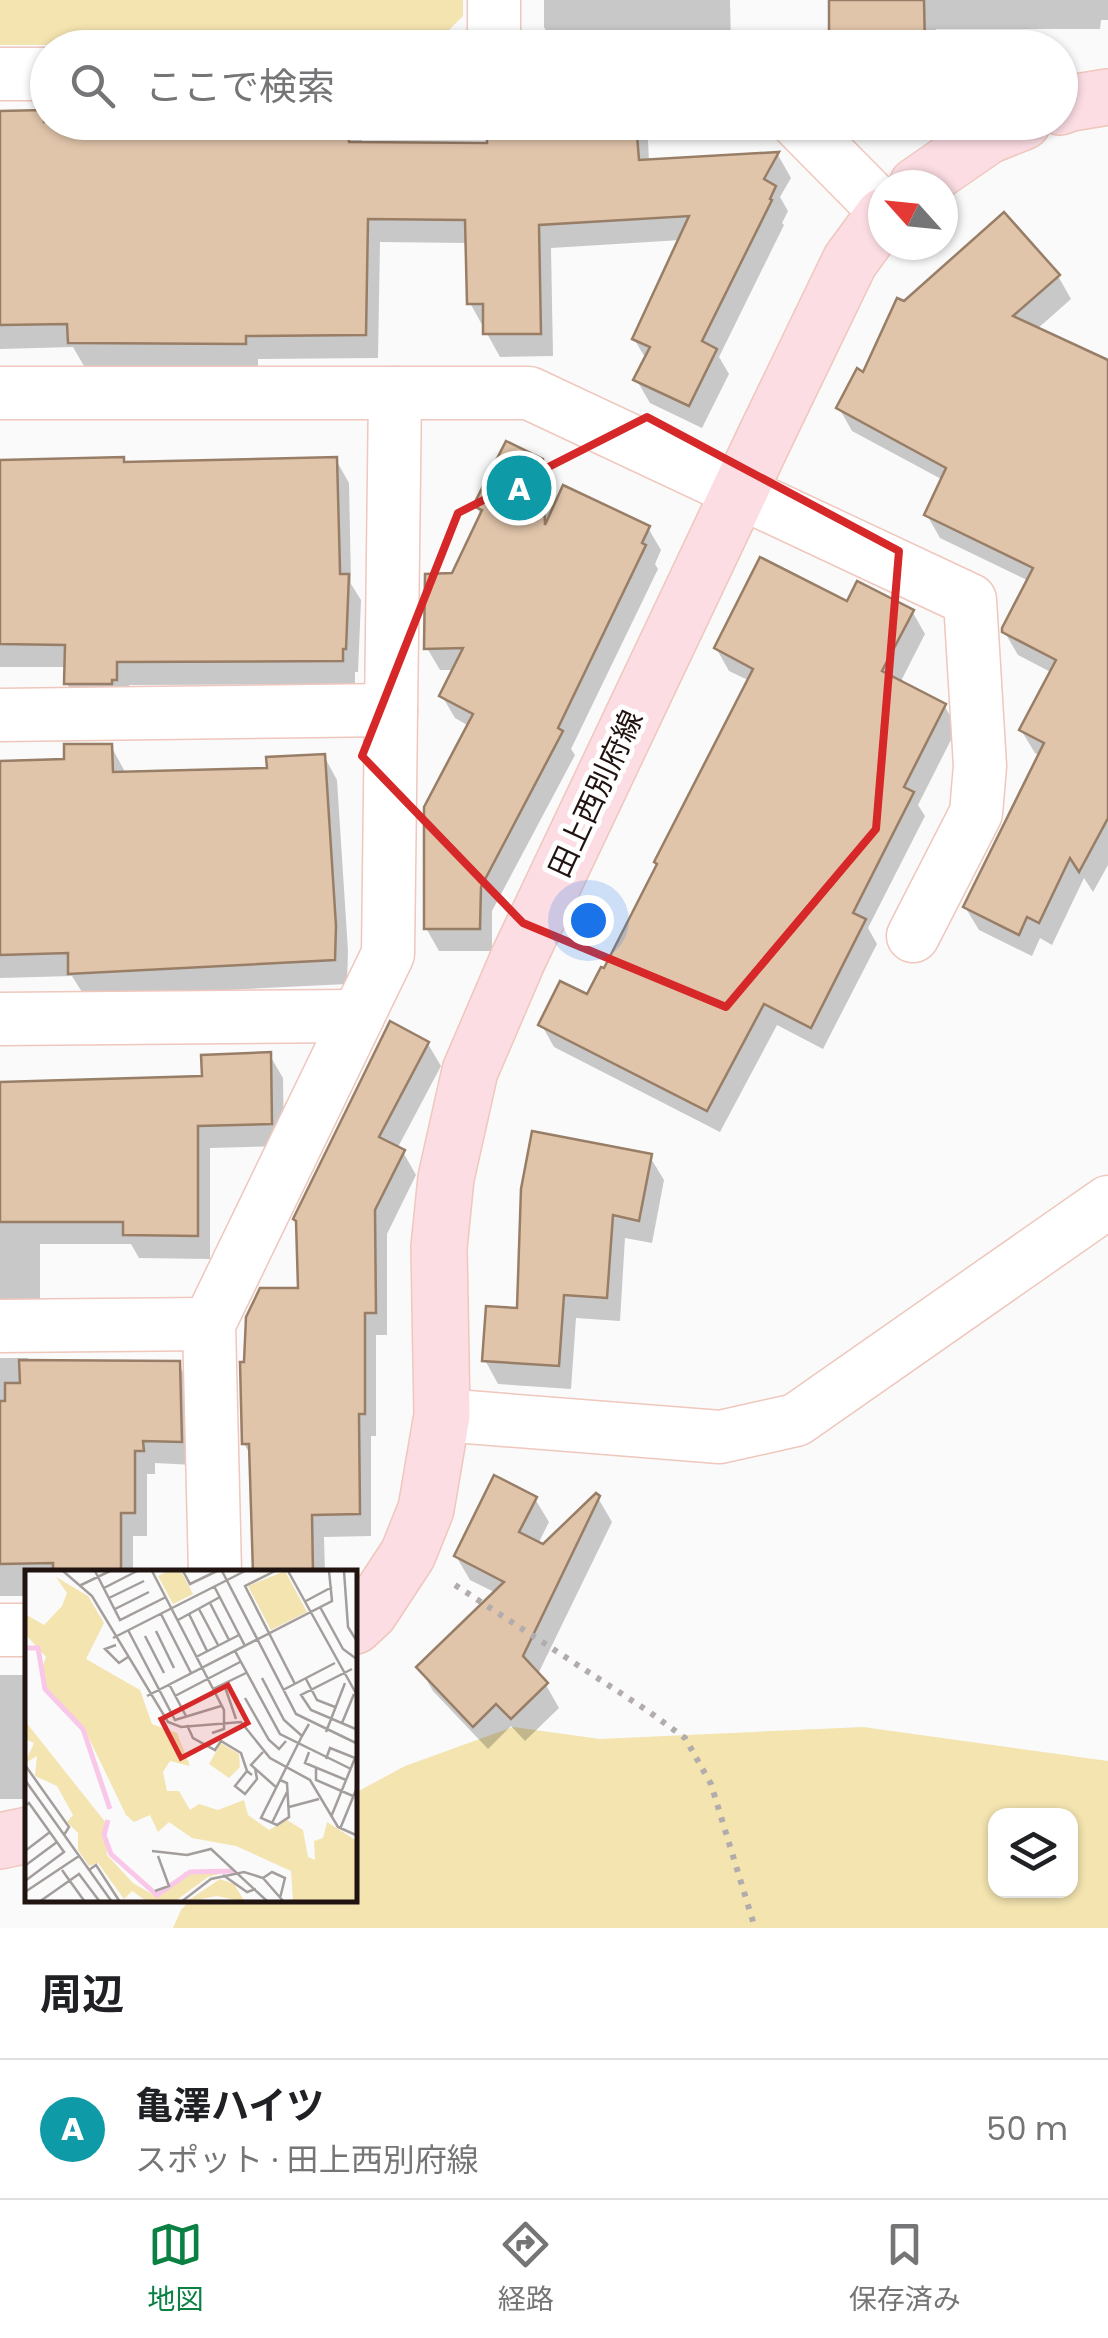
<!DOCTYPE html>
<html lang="ja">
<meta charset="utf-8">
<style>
:root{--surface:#fff;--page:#f2f2f2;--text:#202124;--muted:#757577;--line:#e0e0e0;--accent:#0b8043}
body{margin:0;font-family:Poppins,"Noto Sans JP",sans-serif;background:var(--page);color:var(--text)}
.controls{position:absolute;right:30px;bottom:30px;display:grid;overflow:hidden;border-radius:20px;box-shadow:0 2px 8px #0004}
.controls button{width:90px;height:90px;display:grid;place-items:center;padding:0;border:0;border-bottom:2px solid var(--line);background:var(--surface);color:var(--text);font:50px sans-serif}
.compass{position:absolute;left:868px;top:170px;width:90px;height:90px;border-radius:50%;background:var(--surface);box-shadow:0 2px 8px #0004;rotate:297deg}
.you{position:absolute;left:588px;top:920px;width:35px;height:35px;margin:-25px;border:8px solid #fff;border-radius:50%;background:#1a73e8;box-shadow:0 0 0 15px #1a73e833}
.badge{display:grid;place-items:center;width:65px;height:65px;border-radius:50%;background:var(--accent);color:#fff;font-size:32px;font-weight:700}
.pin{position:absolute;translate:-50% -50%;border:5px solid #fff;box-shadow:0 2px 10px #0006}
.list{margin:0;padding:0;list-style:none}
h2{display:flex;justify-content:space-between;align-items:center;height:130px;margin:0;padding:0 40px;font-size:42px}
h2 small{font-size:32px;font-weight:400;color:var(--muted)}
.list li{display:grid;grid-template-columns:65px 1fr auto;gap:30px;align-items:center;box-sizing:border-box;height:140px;padding:0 40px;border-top:2px solid var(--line)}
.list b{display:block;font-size:38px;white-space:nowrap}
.list p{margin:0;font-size:32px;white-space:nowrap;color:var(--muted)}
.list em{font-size:32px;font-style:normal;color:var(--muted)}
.icon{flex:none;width:55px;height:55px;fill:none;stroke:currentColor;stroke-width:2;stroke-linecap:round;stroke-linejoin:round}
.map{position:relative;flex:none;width:1108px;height:1928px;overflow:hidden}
.search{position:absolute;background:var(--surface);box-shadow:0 2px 8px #0004;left:30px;right:30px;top:30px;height:110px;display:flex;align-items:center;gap:25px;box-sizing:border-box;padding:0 35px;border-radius:55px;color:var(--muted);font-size:38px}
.sheet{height:270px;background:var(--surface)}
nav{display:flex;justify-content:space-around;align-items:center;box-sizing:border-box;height:140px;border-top:2px solid var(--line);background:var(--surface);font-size:28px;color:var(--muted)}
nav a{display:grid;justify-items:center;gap:5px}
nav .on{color:var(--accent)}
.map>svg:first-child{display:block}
</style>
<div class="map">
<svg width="1108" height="1928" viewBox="0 0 1108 1928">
<rect width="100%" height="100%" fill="#fafafa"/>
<!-- green -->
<g fill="#f3e4b0" fill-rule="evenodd">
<polygon points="0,0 463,0 463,16 435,44 0,45"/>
<path d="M513 1727 600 1739 863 1727 1108 1761V1928H173L181 1910 189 1901 355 1900V1793L405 1766ZM996 1816H1070V1890H996Z"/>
</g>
<!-- shadow -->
<g fill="#0003">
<polygon points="544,0 730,0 731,48 556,48 544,27"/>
<polygon points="831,0 1108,0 1108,20 1101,20 1100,29 936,29 937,48 832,48"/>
<polygon points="42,112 44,116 48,116 48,122 353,122 362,138 362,145 490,146 489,122 638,122 648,140 649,162 778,155 791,178 780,197 788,211 782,223 784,225 719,357 729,374 702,428 650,403 636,379 646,359 634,339 681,240 551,248 553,356 500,357 470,303 468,243 380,242 378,358 258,359 258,367 84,366 73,347 0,349 0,114"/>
<polygon points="1058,276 1071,299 1036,330 1108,363 1108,865 1093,892 1084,878 1052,945 1040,938 1032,956 979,930 965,907 1040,756 1035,753 1021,730 1066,680 1018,655 1004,631 1029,581 940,538 927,515 943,480 852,431 839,408 864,375 905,304"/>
<polygon points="123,459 126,465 336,460 349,483 351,584 361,600 358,672 355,672 355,684 129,685 129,703 81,707 67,684 67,667 0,667 0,461"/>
<polygon points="542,461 555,484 555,508 648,528 661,550 655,564 658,569 571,749 575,755 492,911 492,951 439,951 426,928 469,726 455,718 442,696 455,670 440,670 427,648 454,576 482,516 476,506"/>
<polygon points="848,604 912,611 925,634 900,683 944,705 957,728 918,805 925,816 868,928 877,944 823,1049 777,1025 720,1132 554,1047 541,1024 588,998 605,972 750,681 729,671 716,648"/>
<polygon points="111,746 124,770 125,774 269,770 324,756 337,780 348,951 347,984 85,997 72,976 0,978 0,763 67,761"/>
<polygon points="428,1044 441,1066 397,1149 403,1152 416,1175 387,1234 387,1335 376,1335 376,1436 371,1436 371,1536 324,1537 325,1573 255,1573 252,1457 244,1444 300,1290 299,1224"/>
<polygon points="269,1054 283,1078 284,1146 210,1148 210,1259 139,1258 131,1244 40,1244 40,1318 0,1322 0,1085 204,1078"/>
<polygon points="650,1157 664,1180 652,1243 625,1238 620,1321 576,1318 571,1389 498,1384 485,1360 519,1311"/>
<polygon points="0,1358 28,1358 30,1363 178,1364 192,1387 194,1465 155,1463 155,1474 147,1474 147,1536 133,1536 133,1573 28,1573 28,1596 0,1596"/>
<polygon points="598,1498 612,1522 537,1676 546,1685 559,1708 525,1741 511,1726 488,1749 433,1691 419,1667 496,1593 470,1580 456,1556 535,1499 549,1522 538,1544 544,1547"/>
<polygon points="24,1671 28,1671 28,1799 0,1799 0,1675 24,1675"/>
</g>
<!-- building -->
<g fill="#e1c5ab" stroke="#987e66" stroke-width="2.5">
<polygon points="829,0 924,0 925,48 829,48"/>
<polygon points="43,110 44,122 349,122 349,142 487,143 487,122 636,122 639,160 779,152 764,179 776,186 770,199 772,200 702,341 717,349 689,406 633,380 650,347 632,339 689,216 539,225 541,334 483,334 483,304 467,304 465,220 368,219 366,335 246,336 246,344 68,343 67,324 0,325 0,111"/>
<polygon points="1004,212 1060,275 1013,316 1108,360 1108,818 1079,872 1070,858 1039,923 1027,917 1019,935 963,907 1044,743 1019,730 1056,660 1002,632 1002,628 1033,568 924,515 946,468 836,408 857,368 863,372 897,298 904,301"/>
<polygon points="506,441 543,459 545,525 563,485 650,526 642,543 646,545 558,728 563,731 481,887 480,929 424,929 424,807 473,714 439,696 463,648 424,649 425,574 452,573 482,510 473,506"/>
<polygon points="124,457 124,462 337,457 340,570 340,574 349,574 346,649 343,649 343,661 117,662 117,680 112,680 112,684 64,684 65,645 0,644 0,460"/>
<polygon points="760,557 847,601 857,581 914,610 882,671 946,704 904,787 914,792 853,913 866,919 811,1028 764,1004 707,1111 538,1025 560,981 587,994 601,967 604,968 657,864 654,862 753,669 714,648"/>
<polygon points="64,744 112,744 113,772 267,768 266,757 325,754 336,926 335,960 68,974 68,953 0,955 0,761 64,759"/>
<polygon points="390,1021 429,1042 379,1137 405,1150 375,1210 376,1313 365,1313 365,1414 359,1414 360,1514 312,1515 313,1573 253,1573 249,1444 242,1444 240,1362 244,1362 246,1317 260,1288 298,1288 296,1221 293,1219"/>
<polygon points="271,1052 272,1124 198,1126 198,1236 123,1235 123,1222 0,1222 0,1082 202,1076 201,1055"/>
<polygon points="532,1131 652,1154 639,1221 613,1215 607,1298 564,1295 559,1366 482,1361 486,1306 517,1308 521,1189"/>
<polygon points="19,1360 180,1361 182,1442 143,1441 144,1451 135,1451 135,1513 121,1513 121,1573 53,1573 53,1563 0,1564 0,1401 5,1401 5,1383 20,1383"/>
<polygon points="494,1475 537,1497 519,1532 543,1544 596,1493 600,1496 523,1656 548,1683 511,1719 496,1704 473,1727 416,1667 504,1582 454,1556"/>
</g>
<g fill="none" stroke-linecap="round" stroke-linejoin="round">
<!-- street casing -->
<g stroke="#efc7bc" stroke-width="55">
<g id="street">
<polyline points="494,0 494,48"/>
<polyline points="0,74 48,74"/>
<polyline points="797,122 883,209"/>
<polyline points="0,393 529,393 970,600 980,766 976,813 913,936"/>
<polyline points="0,715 391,710"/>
<polyline points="0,1019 358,1016"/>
<polyline points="0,1326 209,1324"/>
<polyline points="442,1415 720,1437 796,1420 1108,1202"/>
<polyline points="215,1573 209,1324 388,954 395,393"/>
<polyline points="0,1630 28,1630"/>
</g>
</g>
<!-- secondary casing -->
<g stroke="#efc7bc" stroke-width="58">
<g id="secondary">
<polyline points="1060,107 1071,103 1108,97"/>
<polyline points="917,185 988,136 1023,122"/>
<polyline points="355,1626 370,1612 408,1554 426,1509 442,1415 439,1247 446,1178 470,1071 518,959 767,433 850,261 883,216"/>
<polyline points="0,1841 28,1835"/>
</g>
</g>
<!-- path -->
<polyline stroke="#b2adac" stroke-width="6" stroke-dasharray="5 8" stroke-linecap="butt" points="455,1585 648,1711 685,1738 711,1784 755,1928"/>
<!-- street -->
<use href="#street" stroke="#fff" stroke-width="52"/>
<!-- secondary -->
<use href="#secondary" stroke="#fcdde4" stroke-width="55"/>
</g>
<!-- marked area -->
<path fill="none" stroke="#d62828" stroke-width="8" stroke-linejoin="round" d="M647 417 899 551 876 829 726 1007 523 923 362 756 458 513Z"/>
<g text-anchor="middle" stroke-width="10" stroke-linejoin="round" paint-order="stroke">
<!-- street labels -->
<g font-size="30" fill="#211410" stroke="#fff">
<text transform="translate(596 794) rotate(-65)" y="10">田上西別府線</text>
</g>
</g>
<!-- overview -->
<g transform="translate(25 1570)">
<rect width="332" height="332" fill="#fafafa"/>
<path d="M143 1H156L168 24 148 34 133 6ZM260 1 282 42 246 60 223 16ZM31 7 63 26 79 53 61 89 115 120 127 154 152 163 165 196 145 191 138 202 142 221H154L165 240 174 234 193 240 219 230 223 245 244 260 262 250 278 260 283 287 290 290 289 271 298 268 302 252 332 271V332H268L266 301 211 276 167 268 144 252 133 262 125 245 109 252 101 245 59 158 22 121 16 101 21 87 0 64V44L19 55 37 36 42 23ZM0 151 81 253 82 285 108 313 132 327 160 302 205 301 183 307 149 332H123L107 321 99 329 73 293 64 296 53 280V263L42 252 48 245 32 216 10 206 12 186 0 193 9 173 0 169ZM196 173 214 184 215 197 204 208 184 194ZM195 309 209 314 220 332 192 326 161 332Z" fill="#f3e4b0"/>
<path fill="none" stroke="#f9c8e9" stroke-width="5" d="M0 78H13L20 119 58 159 85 239M83 250 79 265 86 284 132 325 165 302 209 301"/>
<path fill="none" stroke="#a39e9c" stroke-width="2.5" d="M38 1 67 26 143 152 156 157 216 152 245 188 285 210 313 257 333 266M70 1 95 50 141 27M127 1 199 140V159L187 163M158 1 165 14 192 1M197 1 271 144 333 174M250 1 220 16 270 114M263 1 333 127M319 1 323 57 333 73M54 16 85 1M189 16 220 76M79 18 112 1M84 28 119 11M279 32 307 17M185 33 204 70M295 37 318 79 333 90M90 39 124 22M174 39 193 75M136 44 166 103M164 44 182 81M153 50 195 27M103 60 150 150 196 136M131 61 149 98M120 66 139 103M88 68 220 1M91 75 80 79 94 93 103 87M210 81 255 164 326 199M171 87 214 65M327 99 276 125 286 140 333 160M237 108 259 150 277 166M281 109 292 130 310 137M144 114 161 146M199 114 211 149M188 119 221 103M258 120 310 93M122 126 307 31 304 1M150 126 215 92M220 128 244 170 254 179 261 171M317 153 329 124M162 155 168 168 190 180 196 171 216 183 222 201M301 162 320 113M238 182 226 195 252 218M284 182 280 193 321 210M301 189 305 178 330 188M0 195 44 257 39 265M291 198V210L328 226M227 205 222 201 210 216 220 224 232 209 230 198M0 210 87 332M255 210 262 213 264 247 252 255 236 248 277 166 284 154M0 236 4 233 39 282 0 311M264 237 294 229M306 247 330 188M247 253 262 222M315 259 333 215M0 281 25 262M127 281 162 285 186 279 243 332M1 295 32 272M37 300 60 332M64 300 71 295 95 332M198 305 222 322 231 319M238 308 247 302 260 308 255 328M130 321 144 316 133 286M0 322 54 286M14 332 54 304 75 332M156 332 186 309 219 302 238 308 259 332"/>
<path fill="#d62828" fill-opacity="0.15" stroke="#d62828" stroke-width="5" d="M203 115 223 153 156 188 136 149Z"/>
<rect width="332" height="332" fill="none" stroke="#211410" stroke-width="5"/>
</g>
</svg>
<div class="controls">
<button><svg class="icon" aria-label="layers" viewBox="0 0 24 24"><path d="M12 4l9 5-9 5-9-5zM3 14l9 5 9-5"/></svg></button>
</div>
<svg class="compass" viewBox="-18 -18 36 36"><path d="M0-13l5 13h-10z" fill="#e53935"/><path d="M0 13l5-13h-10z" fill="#757577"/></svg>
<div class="you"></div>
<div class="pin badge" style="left:519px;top:488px;background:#0f9aa8">A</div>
<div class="search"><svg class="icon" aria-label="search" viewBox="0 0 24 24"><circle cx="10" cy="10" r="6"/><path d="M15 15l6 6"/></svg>ここで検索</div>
</div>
<section class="sheet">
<h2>周辺<small></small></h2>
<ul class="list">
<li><span class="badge" style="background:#0f9aa8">A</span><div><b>亀澤ハイツ</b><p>スポット · 田上西別府線</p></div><em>50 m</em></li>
</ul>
</section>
<nav>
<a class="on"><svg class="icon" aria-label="map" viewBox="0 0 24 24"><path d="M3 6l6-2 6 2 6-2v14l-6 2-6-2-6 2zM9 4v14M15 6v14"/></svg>地図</a>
<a><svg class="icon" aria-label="directions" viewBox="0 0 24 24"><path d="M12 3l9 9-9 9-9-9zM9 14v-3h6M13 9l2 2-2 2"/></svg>経路</a>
<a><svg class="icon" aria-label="saved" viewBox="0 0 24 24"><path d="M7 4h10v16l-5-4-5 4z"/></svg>保存済み</a>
</nav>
